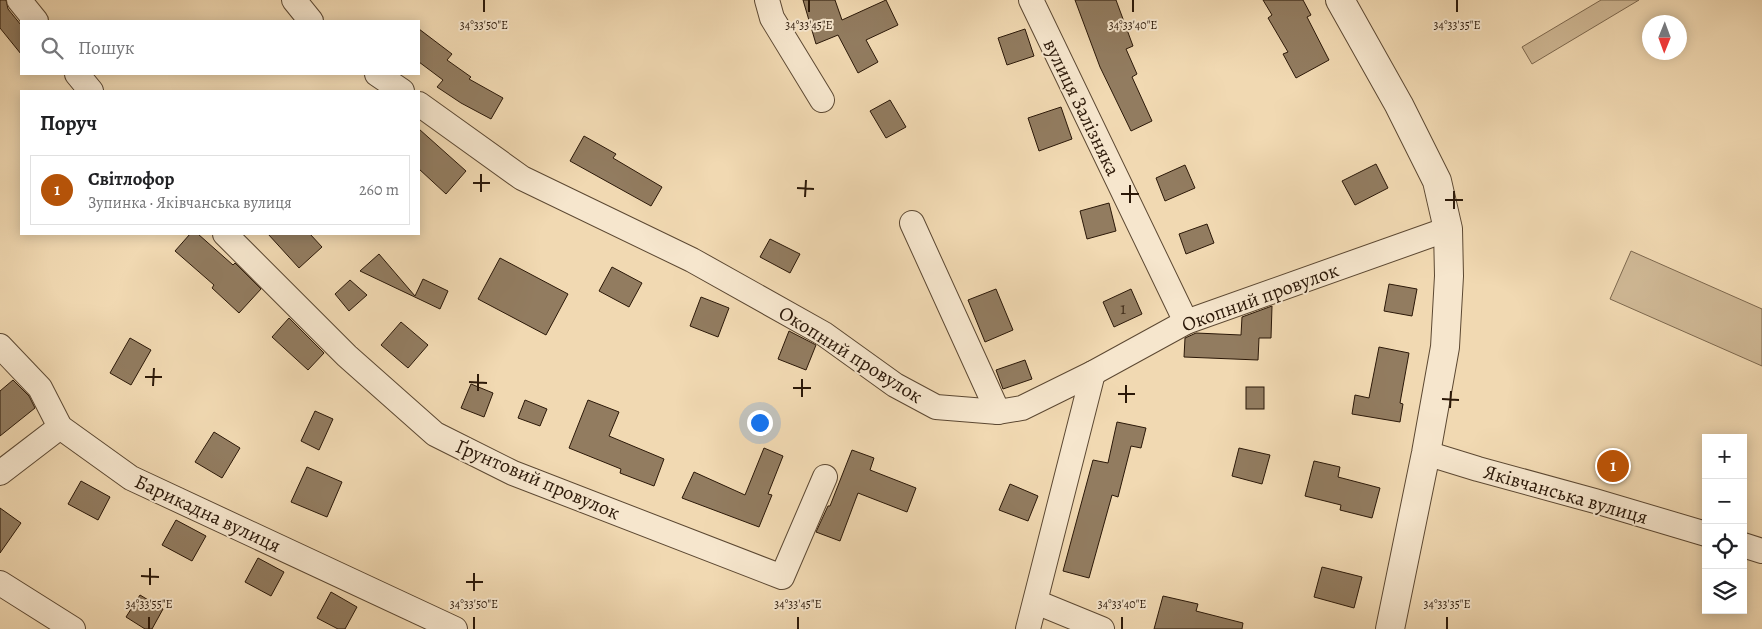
<!DOCTYPE html>
<html lang="uk">
<meta charset="utf-8">
<style>
:root{--surface:#fff;--page:#f6f6f6;--text:#202124;--muted:#757577;--line:#e0e0e0;--accent:#b45309}
body{margin:0;font-family:Alegreya,serif;background:var(--page);color:var(--text)}
.controls{position:absolute;right:15px;bottom:15px;display:grid;overflow:hidden;border-radius:0px;box-shadow:0 2px 12px #0003}
.controls button{width:45px;height:45px;display:grid;place-items:center;padding:0;border:0;border-bottom:1px solid var(--line);background:var(--surface);color:var(--text);font:25px sans-serif}
.compass{position:absolute;left:1642px;top:15px;width:45px;height:45px;border-radius:50%;background:var(--surface);box-shadow:0 2px 12px #0003;rotate:181deg}
.you{position:absolute;left:759px;top:422px;width:18px;height:18px;margin:-12px;border:4px solid #fff;border-radius:50%;background:#1a73e8;box-shadow:0 0 0 8px #1a73e833}
.badge{display:grid;place-items:center;width:32px;height:32px;border-radius:50%;background:var(--accent);color:#fff;font-size:16px;font-weight:700}
.pin{position:absolute;translate:-50% -50%;border:2px solid #fff;box-shadow:0 1px 5px #0006}
.list{margin:0;padding:0;list-style:none}
h2{display:flex;justify-content:space-between;align-items:center;height:65px;margin:0;padding:0 20px;font-size:21px}
h2 small{font-size:16px;font-weight:400;color:var(--muted)}
.list li{display:grid;grid-template-columns:32px 1fr auto;gap:15px;align-items:center;box-sizing:border-box;height:70px;margin:0 10px 10px;padding:0 10px;border:1px solid var(--line);border-radius:0px}
.list b{display:block;font-size:19px;white-space:nowrap}
.list p{margin:0;font-size:16px;white-space:nowrap;color:var(--muted)}
.list em{font-size:16px;font-style:normal;color:var(--muted)}
.icon{flex:none;width:28px;height:28px;fill:none;stroke:currentColor;stroke-width:2;stroke-linecap:round;stroke-linejoin:round}
.map{position:relative;flex:none;width:1762px;height:629px;overflow:hidden}
.search{position:absolute;background:var(--surface);box-shadow:0 2px 12px #0003;left:20px;top:20px;width:400px;height:55px;display:flex;align-items:center;gap:12px;box-sizing:border-box;padding:0 18px;border-radius:0px;color:var(--muted);font-size:19px}
.panel{position:absolute;background:var(--surface);box-shadow:0 2px 12px #0003;left:20px;top:90px;width:400px;height:145px;border-radius:0px}
.map>svg:first-child{display:block}
</style>
<div class="map">
<svg width="1762" height="629" viewBox="0 0 1762 629">
<rect width="100%" height="100%" fill="#f1d9b2"/>
<filter id="stains"><feTurbulence type="fractalNoise" baseFrequency=".004" numOctaves="4"/><feColorMatrix values="0 0 0 0 .2 0 0 0 0 .09 0 0 0 0 .02 0 0 0 .5 -.17"/></filter>
<radialGradient id="worn" r=".72"><stop offset=".6" stop-color="#630" stop-opacity="0"/><stop offset="1" stop-color="#630" stop-opacity=".3"/></radialGradient>
<!-- green -->
<g fill="#cfb895" stroke="#7d684e">
<polygon points="1601,0 1639,0 1532,64 1522,47"/>
<polygon points="1631,251 1762,309 1762,366 1610,299"/>
</g>
<!-- building -->
<g fill="#927c60" stroke="#2b1808">
<polygon points="0,0 6,0 8,9 21,25 21,54 0,28"/>
<polygon points="803,0 835,0 842,20 886,0 898,25 866,40 878,62 858,73 838,35 816,44"/>
<polygon points="1075,0 1116,0 1133,46 1126,49 1137,74 1132,77 1152,121 1131,131 1100,67"/>
<polygon points="1263,0 1303,0 1311,15 1307,17 1329,60 1296,78 1283,54 1288,52 1268,18 1272,15"/>
<polygon points="419,29 452,54 447,60 471,77 469,79 503,98 491,119 461,103 437,87 443,80 419,62"/>
<polygon points="1025,29 1034,56 1007,65 998,38"/>
<polygon points="890,100 906,127 886,138 870,111"/>
<polygon points="1061,107 1072,139 1039,151 1028,118"/>
<polygon points="419,129 466,171 446,194 419,169"/>
<polygon points="584,136 616,154 613,158 662,187 651,206 570,161"/>
<polygon points="1376,164 1388,188 1355,205 1342,181"/>
<polygon points="1185,165 1195,188 1165,201 1156,178"/>
<polygon points="1109,203 1116,231 1087,239 1080,211"/>
<polygon points="1207,224 1214,243 1186,254 1179,234"/>
<polygon points="190,234 198,234 233,265 235,263 261,289 239,313 212,288 214,285 175,251"/>
<polygon points="268,234 310,234 322,247 299,268"/>
<polygon points="770,239 800,254 790,273 760,257"/>
<polygon points="379,254 415,296 423,279 448,291 440,309 360,271"/>
<polygon points="500,258 568,294 546,335 478,299"/>
<polygon points="612,267 642,283 629,307 599,291"/>
<polygon points="350,280 367,295 349,311 335,294"/>
<polygon points="1389,284 1417,289 1412,316 1384,311"/>
<polygon points="996,289 1013,330 985,342 968,300"/>
<polygon points="1131,289 1142,314 1114,327 1103,302"/>
<polygon points="701,297 729,308 718,337 690,326"/>
<polygon points="1272,306 1271,338 1259,338 1258,360 1184,357 1185,338 1196,333 1241,335 1242,317"/>
<polygon points="289,318 324,353 308,370 272,337"/>
<polygon points="401,322 428,345 408,368 381,345"/>
<polygon points="789,331 816,345 806,370 778,359"/>
<polygon points="130,338 151,350 131,385 110,373"/>
<polygon points="1379,347 1409,353 1400,403 1403,404 1400,422 1352,414 1355,395 1369,398"/>
<polygon points="1025,360 1032,379 1003,389 996,370"/>
<polygon points="13,380 29,396 35,408 0,436 0,391"/>
<polygon points="471,384 493,393 484,417 461,408"/>
<rect x="1246" y="387" width="18" height="22"/>
<polygon points="525,400 547,409 540,426 518,418"/>
<polygon points="588,400 619,412 609,436 664,459 654,486 620,473 621,469 569,448"/>
<polygon points="315,411 333,419 319,450 301,441"/>
<polygon points="1117,422 1146,428 1141,448 1131,446 1118,497 1112,495 1089,578 1063,571 1093,460 1108,463"/>
<polygon points="214,432 240,448 222,478 195,462"/>
<polygon points="764,448 783,456 768,494 772,495 759,527 682,498 694,472 745,495"/>
<polygon points="1239,448 1270,455 1262,484 1232,476"/>
<polygon points="852,450 874,458 870,470 916,488 907,512 858,493 840,541 816,532 828,506 830,506"/>
<polygon points="1314,461 1340,467 1338,477 1380,488 1372,518 1340,510 1341,505 1305,496"/>
<polygon points="307,467 342,482 327,517 291,502"/>
<polygon points="81,481 110,497 98,520 68,504"/>
<polygon points="1010,484 1038,496 1028,521 999,510"/>
<polygon points="0,508 21,523 0,553"/>
<polygon points="176,520 206,536 192,561 162,545"/>
<polygon points="258,558 284,572 271,596 245,582"/>
<polygon points="1322,567 1362,577 1354,608 1314,597"/>
<polygon points="331,592 357,607 345,629 338,629 317,618"/>
<polygon points="140,595 163,609 152,629 145,629 126,617"/>
<polygon points="1163,596 1198,604 1196,611 1243,623 1242,629 1154,629"/>
</g>
<g fill="none" stroke-linecap="round" stroke-linejoin="round">
<!-- minor casing -->
<g stroke="#5c4832" stroke-width="26">
<g id="minor">
<polyline points="19,0 36,21"/>
<polyline points="294,0 311,21"/>
<polyline points="767,0 772,18 822,100"/>
<polyline points="1031,0 1186,322"/>
<polyline points="77,74 91,91"/>
<polyline points="377,74 402,91"/>
<polyline points="419,104 522,178 692,260 824,334 895,385 936,407 998,412 1022,408 1093,373 1186,322 1448,229"/>
<polyline points="912,223 998,412"/>
<polyline points="225,234 347,356 435,434 513,473 782,577 825,477"/>
<polyline points="0,346 40,388 60,427 131,478 455,629"/>
<polyline points="1426,453 1478,469 1595,501 1706,534"/>
<polyline points="0,473 60,427"/>
<polyline points="1743,545 1762,551"/>
<polyline points="0,583 73,629"/>
<polyline points="1036,602 1102,629"/>
<polyline points="1028,629 1093,373"/>
</g>
</g>
<!-- tertiary casing -->
<g stroke="#5c4832" stroke-width="30">
<polyline id="tertiary" points="1340,0 1399,105 1437,181 1448,229 1449,276 1445,347 1426,453 1390,629"/>
</g>
<!-- minor -->
<use href="#minor" stroke="#f6e6cd" stroke-width="24"/>
<!-- tertiary -->
<use href="#tertiary" stroke="#f6e6cd" stroke-width="28"/>
</g>
<!-- ticks -->
<path fill="none" stroke="#2b1808" stroke-width="2" d="M484 12V0M809 12V0M1133 12V0M1457 12V0M473 183H490M797 188 814 189M481 192V174M1121 194H1139M805 197 806 180M1445 200H1463M1130 203V185M1454 209V191M145 377H162M469 382 487 383M153 386 154 368M793 388H811M478 391V374M1118 394H1135M802 397V379M1442 399 1459 400M1126 403V385M1450 408 1451 391M141 576 159 577M466 582H483M150 585V568M474 591V573M149 629V617M474 629V617M798 629V617M1122 629V617M1447 629V617"/>
<g text-anchor="middle" stroke-width="4" stroke-linejoin="round" paint-order="stroke">
<!-- number labels -->
<g font-size="18" fill="#45311e">
<text x="1123" y="314">1</text>
</g>
<!-- street labels -->
<g font-size="20" fill="#2b1808" stroke="#f6e6cd">
<text transform="translate(1082 107) rotate(64)" y="7">вулиця Залізняка</text>
<text transform="translate(1260 297) rotate(-20)" y="7">Окопний провулок</text>
<text transform="translate(851 354) rotate(32)" y="7">Окопний провулок</text>
<text transform="translate(538 479) rotate(23)" y="7">Ґрунтовий провулок</text>
<text transform="translate(1566 494) rotate(16)" y="7">Яківчанська вулиця</text>
<text transform="translate(208 513) rotate(25)" y="7">Барикадна вулиця</text>
</g>
</g>
<g font-size="12" text-anchor="middle" fill="#2b1808" stroke="#f6e6cd" stroke-width="4" stroke-linejoin="round" paint-order="stroke">
<text x="484" y="29">34°33'50"E</text>
<text x="809" y="29">34°33'45"E</text>
<text x="1133" y="29">34°33'40"E</text>
<text x="1457" y="29">34°33'35"E</text>
<text x="149" y="608">34°33'55"E</text>
<text x="474" y="608">34°33'50"E</text>
<text x="798" y="608">34°33'45"E</text>
<text x="1122" y="608">34°33'40"E</text>
<text x="1447" y="608">34°33'35"E</text>
</g>
<rect width="100%" height="100%" filter="url(#stains)"/>
<rect width="100%" height="100%" fill="url(#worn)"/>
</svg>
<div class="controls">
<button>+</button>
<button>−</button>
<button><svg class="icon" aria-label="locate" viewBox="0 0 24 24"><circle cx="12" cy="12" r="6"/><path d="M12 2v4M12 18v4M2 12h4M18 12h4"/></svg></button>
<button><svg class="icon" aria-label="layers" viewBox="0 0 24 24"><path d="M12 4l9 5-9 5-9-5zM3 14l9 5 9-5"/></svg></button>
</div>
<svg class="compass" viewBox="-18 -18 36 36"><path d="M0-13l5 13h-10z" fill="#e53935"/><path d="M0 13l5-13h-10z" fill="#757577"/></svg>
<div class="you"></div>
<div class="pin badge" style="left:1613px;top:466px">1</div>
<div class="search"><svg class="icon" aria-label="search" viewBox="0 0 24 24"><circle cx="10" cy="10" r="6"/><path d="M15 15l6 6"/></svg>Пошук</div>
<section class="panel">
<h2>Поруч<small></small></h2>
<ul class="list">
<li><span class="badge">1</span><div><b>Світлофор</b><p>Зупинка · Яківчанська вулиця</p></div><em>260 m</em></li>
</ul>
</section>
</div>
